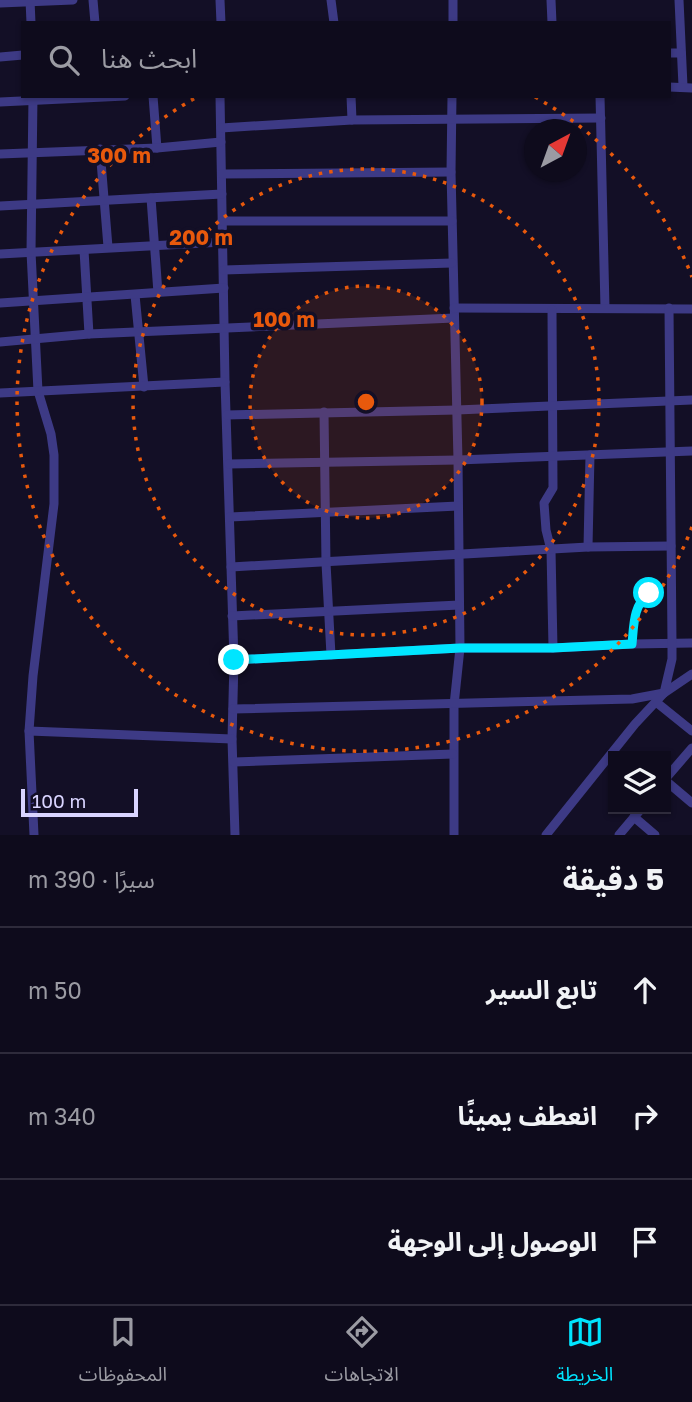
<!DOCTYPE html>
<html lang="ar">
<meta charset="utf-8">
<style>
:root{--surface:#0e0b1c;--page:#1c1929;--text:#f1f3f6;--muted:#9b9ba3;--line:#2e2b3b;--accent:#00e5ff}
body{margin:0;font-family:"Golos Text","Noto Sans Arabic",sans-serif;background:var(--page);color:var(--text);direction:rtl}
.controls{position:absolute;right:21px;bottom:21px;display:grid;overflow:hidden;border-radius:0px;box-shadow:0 2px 5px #0004}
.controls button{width:63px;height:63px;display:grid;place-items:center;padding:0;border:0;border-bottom:2px solid var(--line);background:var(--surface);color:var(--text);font:35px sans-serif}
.compass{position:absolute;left:524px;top:119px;width:63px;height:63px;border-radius:50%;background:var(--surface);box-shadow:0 2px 5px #0004;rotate:41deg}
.scale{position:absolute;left:21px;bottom:18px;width:117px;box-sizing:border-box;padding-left:7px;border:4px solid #d9d4ff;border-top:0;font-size:19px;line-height:24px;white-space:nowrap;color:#d9d4ff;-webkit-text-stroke:5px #130f26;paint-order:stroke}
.stop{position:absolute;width:21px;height:21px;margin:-16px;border:5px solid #00e5ff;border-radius:50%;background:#fff}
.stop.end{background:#00e5ff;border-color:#fff;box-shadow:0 2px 7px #0008}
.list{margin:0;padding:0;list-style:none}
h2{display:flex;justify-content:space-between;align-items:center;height:91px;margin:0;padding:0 28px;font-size:30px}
h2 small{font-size:23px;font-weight:400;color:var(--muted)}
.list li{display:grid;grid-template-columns:46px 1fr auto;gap:21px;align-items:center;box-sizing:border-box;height:126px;padding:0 28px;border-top:2px solid var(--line)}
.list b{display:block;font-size:26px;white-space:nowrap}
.list em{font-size:23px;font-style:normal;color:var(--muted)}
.icon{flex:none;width:38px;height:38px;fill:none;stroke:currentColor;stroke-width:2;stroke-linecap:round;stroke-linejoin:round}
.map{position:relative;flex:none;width:692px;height:835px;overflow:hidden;direction:ltr}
.search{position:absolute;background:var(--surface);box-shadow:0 2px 5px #0004;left:21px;right:21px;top:21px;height:77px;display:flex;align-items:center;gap:18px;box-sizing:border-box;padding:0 24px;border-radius:0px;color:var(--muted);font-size:26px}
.sheet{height:469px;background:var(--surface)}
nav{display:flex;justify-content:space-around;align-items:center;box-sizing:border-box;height:98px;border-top:2px solid var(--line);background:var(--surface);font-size:19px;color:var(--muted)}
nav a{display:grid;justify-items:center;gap:4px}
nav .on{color:var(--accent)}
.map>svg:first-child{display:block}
</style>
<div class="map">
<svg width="692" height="835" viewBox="0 0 692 835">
<rect width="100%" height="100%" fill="#130f26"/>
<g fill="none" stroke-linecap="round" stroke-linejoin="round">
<!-- path -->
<path stroke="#2fb8b0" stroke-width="2" stroke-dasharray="3.5 5" stroke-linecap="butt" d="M633 636C635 618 634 605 649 593L662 594"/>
<!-- minor -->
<g stroke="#3d3a85" stroke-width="9">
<polyline points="30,0 31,23"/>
<polyline points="93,0 95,23"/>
<polyline points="220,0 221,23"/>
<polyline points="331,0 334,23"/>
<polyline points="453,0 453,23"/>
<polyline points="551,0 552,23"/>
<polyline points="679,0 683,86"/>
<polyline points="0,3 73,0"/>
<polyline points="669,53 681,53"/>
<polyline points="0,57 23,55"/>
<polyline points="669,87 692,88"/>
<polyline points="33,96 31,252 38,391 51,434 54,455 54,504 33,676 29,731 34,835"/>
<polyline points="153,96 157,148"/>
<polyline points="220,96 225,382 234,660 232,739 235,835"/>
<polyline points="351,96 352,120"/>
<polyline points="452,96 451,172 458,460 460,648 454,705 454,835"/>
<polyline points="600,96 605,308"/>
<polyline points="0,102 125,96"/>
<polyline points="221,128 352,120 601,118"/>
<polyline points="100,149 108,247"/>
<polyline points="0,154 157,148 221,142"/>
<polyline points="222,174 451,172"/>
<polyline points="151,198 158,293"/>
<polyline points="0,206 222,194"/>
<polyline points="222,221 452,221"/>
<polyline points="84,250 89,334"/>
<polyline points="0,254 223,242"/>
<polyline points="224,270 452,263"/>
<polyline points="135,295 144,387"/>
<polyline points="0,303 224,288"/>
<polyline points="454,308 692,309"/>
<polyline points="552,310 553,488 544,503 546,530 551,550 553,648"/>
<polyline points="0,342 89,334 454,318"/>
<polyline points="0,393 225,382"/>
<polyline points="324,412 326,563 331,655"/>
<polyline points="227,415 457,410 692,400"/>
<polyline points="229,464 458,460 692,451"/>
<polyline points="230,517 458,506"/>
<polyline points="588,547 590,455"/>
<polyline points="231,567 588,547 671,546"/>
<polyline points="232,616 459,605"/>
<polyline points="234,660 460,648 553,648 633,644 692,643"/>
<polyline points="656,702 692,731"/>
<polyline points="233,709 632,699 664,693 692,674"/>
<polyline points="29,731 232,739"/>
<polyline points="234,762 453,754"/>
<polyline points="666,778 692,748"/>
<polyline points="666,781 692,803"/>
<polyline points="634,817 655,835"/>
<polyline points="546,835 635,724 664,693 672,659 672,643 669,308"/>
<polyline points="619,835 641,809"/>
</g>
</g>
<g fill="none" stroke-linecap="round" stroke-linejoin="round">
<!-- route -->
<path stroke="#00e5ff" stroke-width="9" d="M234 660 460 648H553L632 644C634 624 633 606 649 593"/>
</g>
<!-- distance rings -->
<circle cx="366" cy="402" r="116" fill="#e8590c" fill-opacity=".12"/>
<g fill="none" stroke="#e8590c" stroke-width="3.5" stroke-dasharray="3.5 7">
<circle cx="366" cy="402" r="116"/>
<circle cx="366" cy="402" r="233"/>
<path d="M692 527A349 349 0 1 1 197 97M535 97A349 349 0 0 1 692 277"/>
</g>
<circle cx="366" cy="402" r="10" fill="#e8590c" stroke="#130f26" stroke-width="3.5"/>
<g font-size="21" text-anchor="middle" font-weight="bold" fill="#e8590c" stroke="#130f26" stroke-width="7" stroke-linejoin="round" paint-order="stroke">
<text x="119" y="163">300 m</text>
<text x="201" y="245">200 m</text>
<text x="284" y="327">100 m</text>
</g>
</svg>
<div class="controls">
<button><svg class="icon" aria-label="layers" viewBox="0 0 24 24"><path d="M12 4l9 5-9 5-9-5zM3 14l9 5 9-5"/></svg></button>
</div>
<svg class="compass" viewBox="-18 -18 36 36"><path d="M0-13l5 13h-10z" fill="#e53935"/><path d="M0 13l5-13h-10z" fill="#9b9ba3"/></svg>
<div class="scale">100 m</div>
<div class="stop" style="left:649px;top:593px"></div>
<div class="stop end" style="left:234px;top:660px"></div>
<div class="search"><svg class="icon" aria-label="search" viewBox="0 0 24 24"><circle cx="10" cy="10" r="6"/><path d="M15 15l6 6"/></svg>ابحث هنا</div>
</div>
<section class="sheet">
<h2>5 دقيقة<small>سيرًا · 390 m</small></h2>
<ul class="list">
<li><svg class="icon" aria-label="ahead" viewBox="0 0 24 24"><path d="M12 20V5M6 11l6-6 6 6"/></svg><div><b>تابع السير</b></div><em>50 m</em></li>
<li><svg class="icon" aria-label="right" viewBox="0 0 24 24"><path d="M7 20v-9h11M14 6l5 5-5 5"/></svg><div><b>انعطف يمينًا</b></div><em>340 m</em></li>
<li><svg class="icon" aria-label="arrive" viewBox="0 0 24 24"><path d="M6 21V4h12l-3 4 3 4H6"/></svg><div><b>الوصول إلى الوجهة</b></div></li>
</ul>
</section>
<nav>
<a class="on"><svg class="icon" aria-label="map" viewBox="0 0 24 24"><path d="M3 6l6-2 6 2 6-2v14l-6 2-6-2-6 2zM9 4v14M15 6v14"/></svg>الخريطة</a>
<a><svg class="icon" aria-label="directions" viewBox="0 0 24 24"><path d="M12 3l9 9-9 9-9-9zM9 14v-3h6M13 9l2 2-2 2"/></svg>الاتجاهات</a>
<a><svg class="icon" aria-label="saved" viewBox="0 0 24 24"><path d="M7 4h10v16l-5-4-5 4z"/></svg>المحفوظات</a>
</nav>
